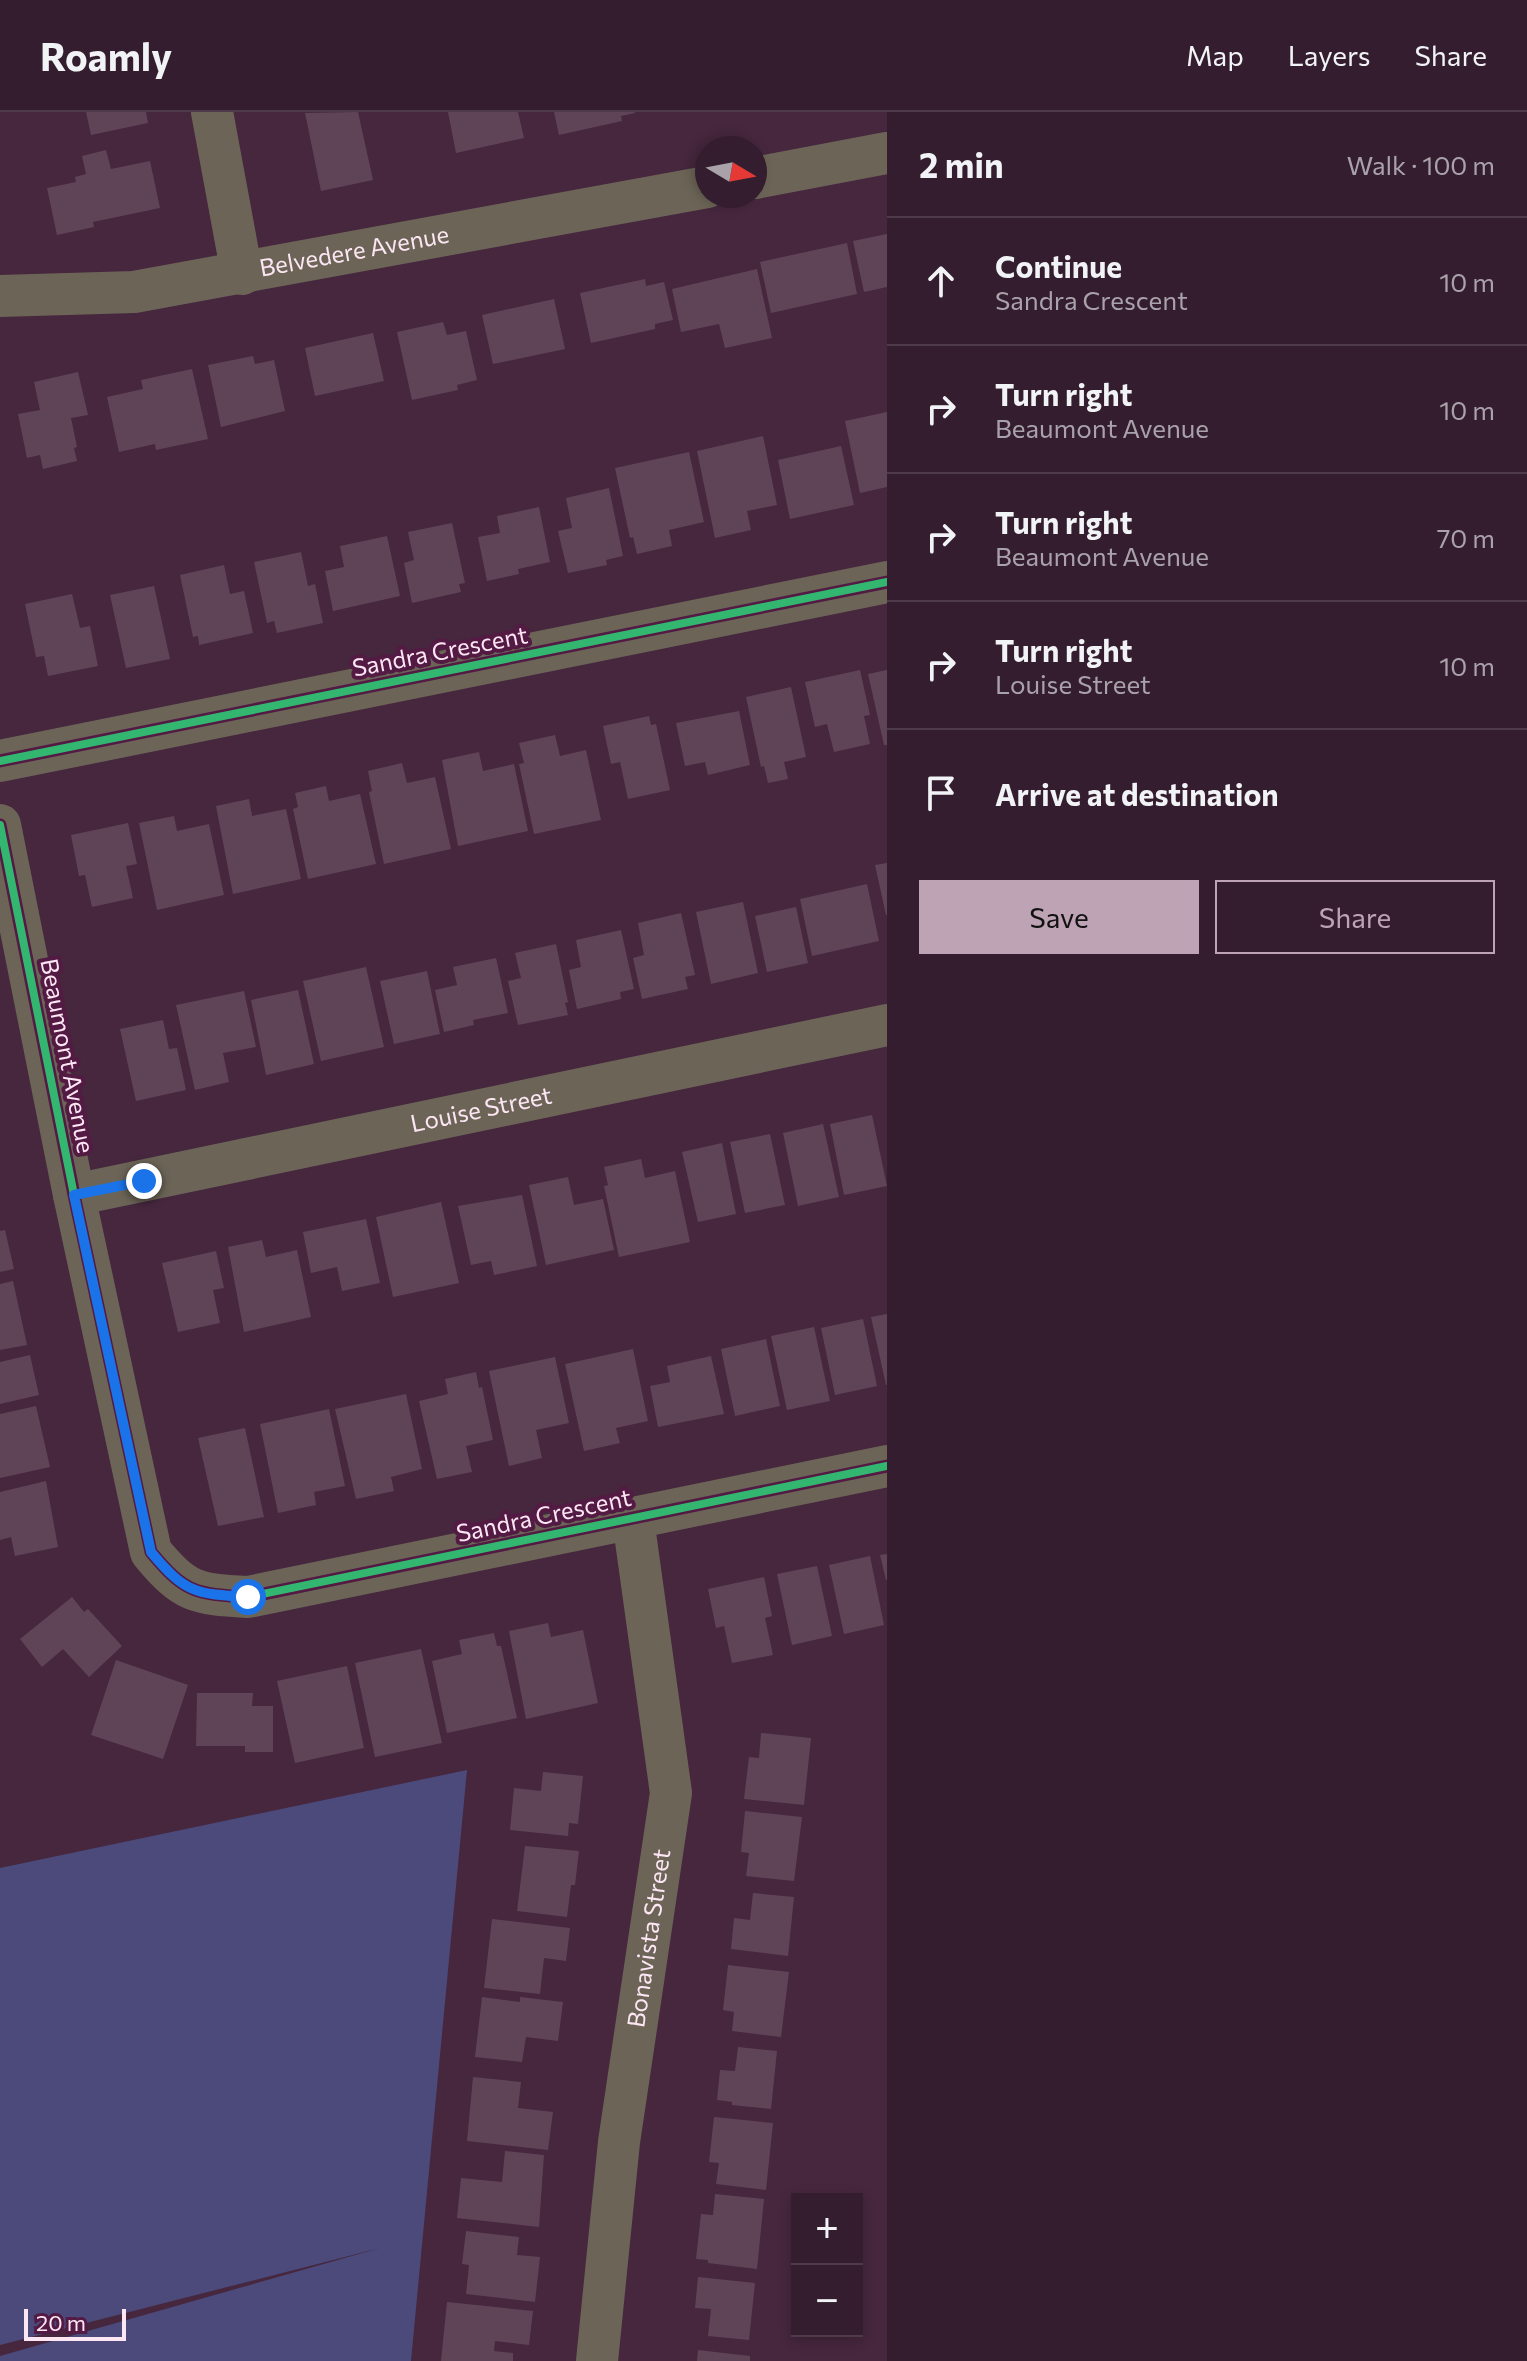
<!DOCTYPE html>
<meta charset="utf-8">
<style>
:root{--surface:#341d2e;--page:#3f2a3a;--text:#f1f3f6;--muted:#a9a2aa;--line:#4e3b4a;--accent:#bda3b4}
body{margin:0;font-family:Commissioner,sans-serif;background:var(--page);color:var(--text)}
.controls{position:absolute;right:24px;bottom:24px;display:grid;overflow:hidden;border-radius:0px;box-shadow:0 4px 12px #0003}
.controls button{width:72px;height:72px;display:grid;place-items:center;padding:0;border:0;border-bottom:2px solid var(--line);background:var(--surface);color:var(--text);font:40px sans-serif}
.compass{position:absolute;left:695px;top:24px;width:72px;height:72px;border-radius:50%;background:var(--surface);box-shadow:0 4px 12px #0003;rotate:100deg}
.scale{position:absolute;left:24px;bottom:20px;width:102px;box-sizing:border-box;padding-left:8px;border:4px solid #fde6f4;border-top:0;font-size:22px;line-height:28px;white-space:nowrap;color:#fde6f4;-webkit-text-stroke:6px #531a44;paint-order:stroke}
.stop{position:absolute;width:24px;height:24px;margin:-18px;border:6px solid #1a73e8;border-radius:50%;background:#fff}
.stop.end{background:#1a73e8;border-color:#fff;box-shadow:0 2px 8px #0008}
.list{margin:0;padding:0;list-style:none}
h2{display:flex;justify-content:space-between;align-items:center;height:104px;margin:0;padding:0 32px;font-size:34px}
h2 small{font-size:26px;font-weight:400;color:var(--muted)}
.list li{display:grid;grid-template-columns:52px 1fr auto;gap:24px;align-items:center;box-sizing:border-box;height:128px;padding:0 32px;border-top:2px solid var(--line)}
.list b{display:block;font-size:30px;white-space:nowrap}
.list p{margin:0;font-size:26px;white-space:nowrap;color:var(--muted)}
.list em{font-size:26px;font-style:normal;color:var(--muted)}
.actions{display:flex;gap:16px;padding:24px 32px}
.actions a{flex:1;padding:18px 0;border:2px solid var(--accent);border-radius:0px;text-align:center;font-size:28px;color:var(--accent)}
.actions .main{background:var(--accent);color:#111}
.icon{flex:none;width:44px;height:44px;fill:none;stroke:currentColor;stroke-width:2;stroke-linecap:round;stroke-linejoin:round}
.map{position:relative;flex:none;width:887px;height:2249px;overflow:hidden}
header{display:flex;align-items:center;gap:48px;box-sizing:border-box;height:112px;padding:0 40px;background:var(--surface);border-bottom:2px solid var(--line)}
header strong{font-size:38px}
nav{display:flex;gap:44px;margin-inline-start:auto;font-size:28px}
main{display:flex}
aside{flex:1;background:var(--surface)}
.map>svg:first-child{display:block}
</style>
<header>
<strong>Roamly</strong>
<nav><a>Map</a><a>Layers</a><a>Share</a></nav>
</header>
<main>
<div class="map">
<svg width="887" height="2249" viewBox="0 0 887 2249">
<rect width="100%" height="100%" fill="#46273e"/>
<!-- green -->
<polygon fill="#4b4a7b" points="467,1658 411,2249 0,2249 0,2244 380,2136 0,2233 0,1756"/>
<!-- building -->
<g fill="#5f4458">
<polygon points="86,0 146,0 148,11 91,23"/>
<polygon points="358,0 373,68 321,79 305,1"/>
<polygon points="448,0 518,0 524,26 456,41"/>
<polygon points="554,0 635,0 635,1 621,4 622,9 559,23"/>
<polygon points="106,38 111,57 150,49 160,96 93,110 94,115 57,123 47,76 76,70 75,65 86,62 82,44"/>
<polygon points="887,122 887,175 864,180 853,129"/>
<polygon points="847,131 857,182 771,201 760,150"/>
<polygon points="757,157 772,226 725,236 719,212 681,220 672,177"/>
<polygon points="645,167 646,174 664,170 673,208 655,212 655,217 591,231 580,181"/>
<polygon points="554,187 565,237 493,252 482,203"/>
<polygon points="443,210 447,223 466,219 477,268 457,273 458,278 412,288 397,220"/>
<polygon points="373,221 384,269 315,284 305,236"/>
<polygon points="253,244 255,252 274,248 285,299 221,315 208,253"/>
<polygon points="192,257 208,327 156,338 155,332 119,340 107,285 143,277 141,268"/>
<polygon points="78,260 88,303 71,306 77,335 74,336 77,349 43,357 40,343 27,346 18,302 40,298 34,270"/>
<polygon points="887,300 887,375 860,381 845,309"/>
<polygon points="763,324 777,393 747,399 751,418 715,426 697,339"/>
<polygon points="841,334 854,393 790,407 778,348"/>
<polygon points="689,340 704,410 669,418 672,434 637,442 633,425 630,426 615,356"/>
<polygon points="609,376 623,444 606,448 607,453 568,461 558,419 572,416 566,386"/>
<polygon points="539,395 550,450 518,457 519,462 487,469 478,425 500,421 497,404"/>
<polygon points="452,411 465,471 459,472 461,480 412,491 404,451 414,448 408,420"/>
<polygon points="387,424 400,484 333,499 325,459 344,455 340,434"/>
<polygon points="301,440 308,474 315,472 323,511 277,521 274,509 267,511 254,450"/>
<polygon points="224,453 230,482 244,479 253,521 199,533 198,524 193,525 180,463"/>
<polygon points="154,474 170,547 126,556 110,483"/>
<polygon points="72,482 80,516 90,514 98,554 48,564 44,544 36,545 25,492"/>
<polygon points="860,558 870,603 864,604 870,632 834,640 827,612 815,615 805,570"/>
<polygon points="887,558 887,633 884,633 868,562"/>
<polygon points="791,575 806,645 784,650 788,667 768,671 764,654 761,655 746,585"/>
<polygon points="739,599 750,653 708,663 705,650 685,654 676,611"/>
<polygon points="649,604 651,613 656,612 670,678 628,687 620,650 611,652 603,614"/>
<polygon points="555,623 560,644 586,638 601,708 534,722 519,652 524,651 519,631"/>
<polygon points="479,640 483,659 514,652 528,719 458,734 442,648"/>
<polygon points="402,651 407,671 435,665 451,737 384,752 369,680 372,679 368,659"/>
<polygon points="326,674 329,689 360,682 376,752 308,767 293,697 298,695 295,681"/>
<polygon points="249,687 252,704 286,697 301,767 233,782 216,694"/>
<polygon points="174,704 177,719 209,712 224,783 157,798 139,711"/>
<polygon points="128,711 137,752 126,754 133,786 92,795 85,763 79,764 71,723"/>
<polygon points="887,751 887,803 886,803 875,753"/>
<polygon points="867,772 879,829 812,844 800,787"/>
<polygon points="743,790 758,861 711,872 696,800"/>
<polygon points="796,795 808,851 767,860 755,804"/>
<polygon points="681,801 695,863 685,865 688,877 642,887 633,846 644,843 638,811"/>
<polygon points="621,818 634,877 620,880 621,887 577,897 569,858 581,855 576,828"/>
<polygon points="556,832 568,890 565,891 568,903 518,913 508,869 521,866 515,841"/>
<polygon points="496,846 508,901 473,908 474,913 444,920 435,878 457,873 453,855"/>
<polygon points="366,855 384,935 321,949 303,869"/>
<polygon points="427,859 440,922 394,932 380,869"/>
<polygon points="298,878 314,952 266,963 251,888"/>
<polygon points="244,879 256,935 223,941 229,970 195,978 176,893"/>
<polygon points="163,908 169,937 177,936 186,978 136,989 120,917"/>
<polygon points="872,1003 887,1074 844,1083 830,1012"/>
<polygon points="823,1012 839,1085 798,1094 783,1021"/>
<polygon points="770,1022 785,1093 745,1101 730,1030"/>
<polygon points="722,1031 736,1102 698,1110 682,1040"/>
<polygon points="641,1047 645,1066 675,1059 690,1130 619,1145 604,1074 608,1073 604,1055"/>
<polygon points="568,1065 574,1093 603,1087 614,1138 546,1153 529,1073"/>
<polygon points="522,1083 537,1154 494,1163 491,1149 471,1153 458,1094"/>
<polygon points="441,1090 459,1171 393,1185 376,1105"/>
<polygon points="366,1107 380,1171 342,1179 337,1155 311,1161 303,1120"/>
<polygon points="5,1118 14,1157 0,1160 0,1119"/>
<polygon points="262,1128 266,1145 297,1138 311,1205 244,1220 228,1135"/>
<polygon points="216,1139 224,1176 213,1178 220,1211 178,1220 162,1151"/>
<polygon points="13,1169 27,1233 0,1238 0,1172"/>
<polygon points="887,1202 887,1273 886,1273 871,1205"/>
<polygon points="863,1207 877,1274 835,1283 821,1216"/>
<polygon points="814,1215 830,1289 787,1298 771,1224"/>
<polygon points="766,1227 780,1294 735,1304 721,1237"/>
<polygon points="633,1237 648,1309 616,1316 620,1331 584,1339 565,1252"/>
<polygon points="30,1243 39,1283 0,1292 0,1250"/>
<polygon points="711,1244 724,1302 658,1315 650,1274 670,1270 667,1254"/>
<polygon points="555,1245 569,1311 536,1318 542,1346 509,1354 489,1259"/>
<polygon points="476,1260 479,1276 482,1275 493,1328 466,1334 472,1360 437,1367 419,1289 448,1282 445,1267"/>
<polygon points="406,1282 422,1357 391,1365 394,1379 356,1387 335,1297"/>
<polygon points="36,1294 50,1355 0,1366 0,1302"/>
<polygon points="329,1297 345,1374 314,1380 316,1393 278,1401 260,1312"/>
<polygon points="245,1316 264,1405 218,1414 198,1326"/>
<polygon points="46,1369 58,1435 15,1444 11,1425 0,1428 0,1380"/>
<polygon points="887,1442 887,1468 886,1468 880,1443"/>
<polygon points="870,1444 884,1513 844,1522 829,1453"/>
<polygon points="817,1454 832,1524 792,1533 777,1462"/>
<polygon points="764,1465 772,1504 765,1506 773,1543 732,1551 724,1514 716,1516 708,1477"/>
<polygon points="72,1485 84,1500 88,1497 122,1534 89,1565 63,1537 42,1555 20,1527"/>
<polygon points="548,1511 551,1525 583,1518 598,1591 526,1607 509,1519"/>
<polygon points="494,1521 497,1534 501,1534 517,1606 447,1621 432,1549 462,1542 459,1528"/>
<polygon points="421,1537 442,1631 375,1645 355,1551"/>
<polygon points="116,1548 188,1573 163,1647 91,1623"/>
<polygon points="347,1554 364,1636 295,1651 277,1569"/>
<polygon points="197,1581 253,1581 252,1594 273,1594 273,1640 245,1640 245,1634 196,1634"/>
<polygon points="761,1621 811,1626 804,1693 744,1687 749,1645 759,1646"/>
<polygon points="543,1660 583,1664 578,1712 569,1711 568,1724 510,1718 514,1676 541,1679"/>
<polygon points="745,1699 802,1705 794,1769 746,1764 749,1741 741,1740"/>
<polygon points="525,1734 579,1739 575,1773 571,1773 567,1805 517,1799"/>
<polygon points="753,1781 794,1785 788,1844 731,1837 734,1806 750,1808"/>
<polygon points="492,1807 570,1816 566,1849 544,1846 540,1882 484,1876"/>
<polygon points="728,1853 789,1860 781,1925 732,1919 734,1900 723,1898"/>
<polygon points="482,1885 520,1890 520,1885 563,1890 558,1929 526,1925 522,1950 475,1945"/>
<polygon points="738,1935 777,1939 771,1997 732,1993 732,1990 717,1988 720,1958 735,1959"/>
<polygon points="473,1965 521,1970 518,1996 553,2000 548,2038 467,2029"/>
<polygon points="714,2005 773,2011 766,2078 716,2072 719,2051 709,2050"/>
<polygon points="505,2039 544,2043 539,2115 457,2106 461,2066 502,2070"/>
<polygon points="715,2082 764,2087 757,2157 708,2151 708,2148 696,2147 701,2102 713,2103"/>
<polygon points="466,2119 519,2125 517,2143 540,2145 535,2190 466,2182 469,2153 462,2152"/>
<polygon points="698,2165 755,2171 749,2228 708,2224 711,2197 695,2196"/>
<polygon points="447,2190 533,2199 529,2233 495,2229 494,2239 513,2241 513,2249 441,2249"/>
<polygon points="698,2238 750,2244 750,2249 697,2249"/>
</g>
<g fill="none" stroke-linecap="round" stroke-linejoin="round">
<!-- minor -->
<g stroke="#6c6557" stroke-width="42">
<polyline points="212,0 242,162"/>
<polyline points="755,66 887,41"/>
<path id="s1" d="M0 184 134 180 707 75"/>
<polyline points="0,649 887,470"/>
<path d="M0 713 74 1083 151 1440C185 1481 195 1482 248 1485L887 1354"/>
<path id="s2" d="M74 1083 887 913"/>
<path id="s3" d="M597 2249 619 2030 671 1681 633 1407"/>
</g>
<!-- cycleway casing -->
<g stroke="#531a44" stroke-width="13">
<g id="cycleway">
<polyline points="0,649 887,470"/>
<path d="M0 713 74 1083 151 1440C185 1481 195 1482 248 1485L887 1354"/>
</g>
</g>
<!-- cycleway -->
<use href="#cycleway" stroke="#33b770" stroke-width="8"/>
</g>
<g fill="none" stroke-linecap="round" stroke-linejoin="round">
<!-- route -->
<path stroke="#1a73e8" stroke-width="10" d="M144 1069 74 1083 151 1440C185 1481 195 1482 248 1485"/>
</g>
<g text-anchor="middle" stroke-width="8" stroke-linejoin="round" paint-order="stroke">
<!-- street labels -->
<g font-size="24" fill="#fde6f4" stroke="#531a44">
<text dy="8" stroke="none"><textPath href="#s1" startOffset="358">Belvedere Avenue</textPath></text>
<text transform="translate(440 540) rotate(-11)" y="8">Sandra Crescent</text>
<text transform="translate(67 944) rotate(79)" y="8">Beaumont Avenue</text>
<text dy="8" stroke="none"><textPath href="#s2" startOffset="416">Louise Street</textPath></text>
<text transform="translate(544 1404) rotate(-12)" y="8">Sandra Crescent</text>
<text dy="8" stroke="none"><textPath href="#s3" startOffset="426">Bonavista Street</textPath></text>
</g>
</g>
</svg>
<div class="controls">
<button>+</button>
<button>−</button>
</div>
<svg class="compass" viewBox="-18 -18 36 36"><path d="M0-13l5 13h-10z" fill="#e53935"/><path d="M0 13l5-13h-10z" fill="#a9a2aa"/></svg>
<div class="scale">20 m</div>
<div class="stop" style="left:248px;top:1485px"></div>
<div class="stop end" style="left:144px;top:1069px"></div>
</div>
<aside>
<h2>2 min<small>Walk · 100 m</small></h2>
<ul class="list">
<li><svg class="icon" aria-label="ahead" viewBox="0 0 24 24"><path d="M12 20V5M6 11l6-6 6 6"/></svg><div><b>Continue</b><p>Sandra Crescent</p></div><em>10 m</em></li>
<li><svg class="icon" aria-label="right" viewBox="0 0 24 24"><path d="M7 20v-9h11M14 6l5 5-5 5"/></svg><div><b>Turn right</b><p>Beaumont Avenue</p></div><em>10 m</em></li>
<li><svg class="icon" aria-label="right" viewBox="0 0 24 24"><path d="M7 20v-9h11M14 6l5 5-5 5"/></svg><div><b>Turn right</b><p>Beaumont Avenue</p></div><em>70 m</em></li>
<li><svg class="icon" aria-label="right" viewBox="0 0 24 24"><path d="M7 20v-9h11M14 6l5 5-5 5"/></svg><div><b>Turn right</b><p>Louise Street</p></div><em>10 m</em></li>
<li><svg class="icon" aria-label="arrive" viewBox="0 0 24 24"><path d="M6 21V4h12l-3 4 3 4H6"/></svg><div><b>Arrive at destination</b></div></li>
</ul>
<div class="actions"><a class="main">Save</a><a>Share</a></div>
</aside>
</main>
